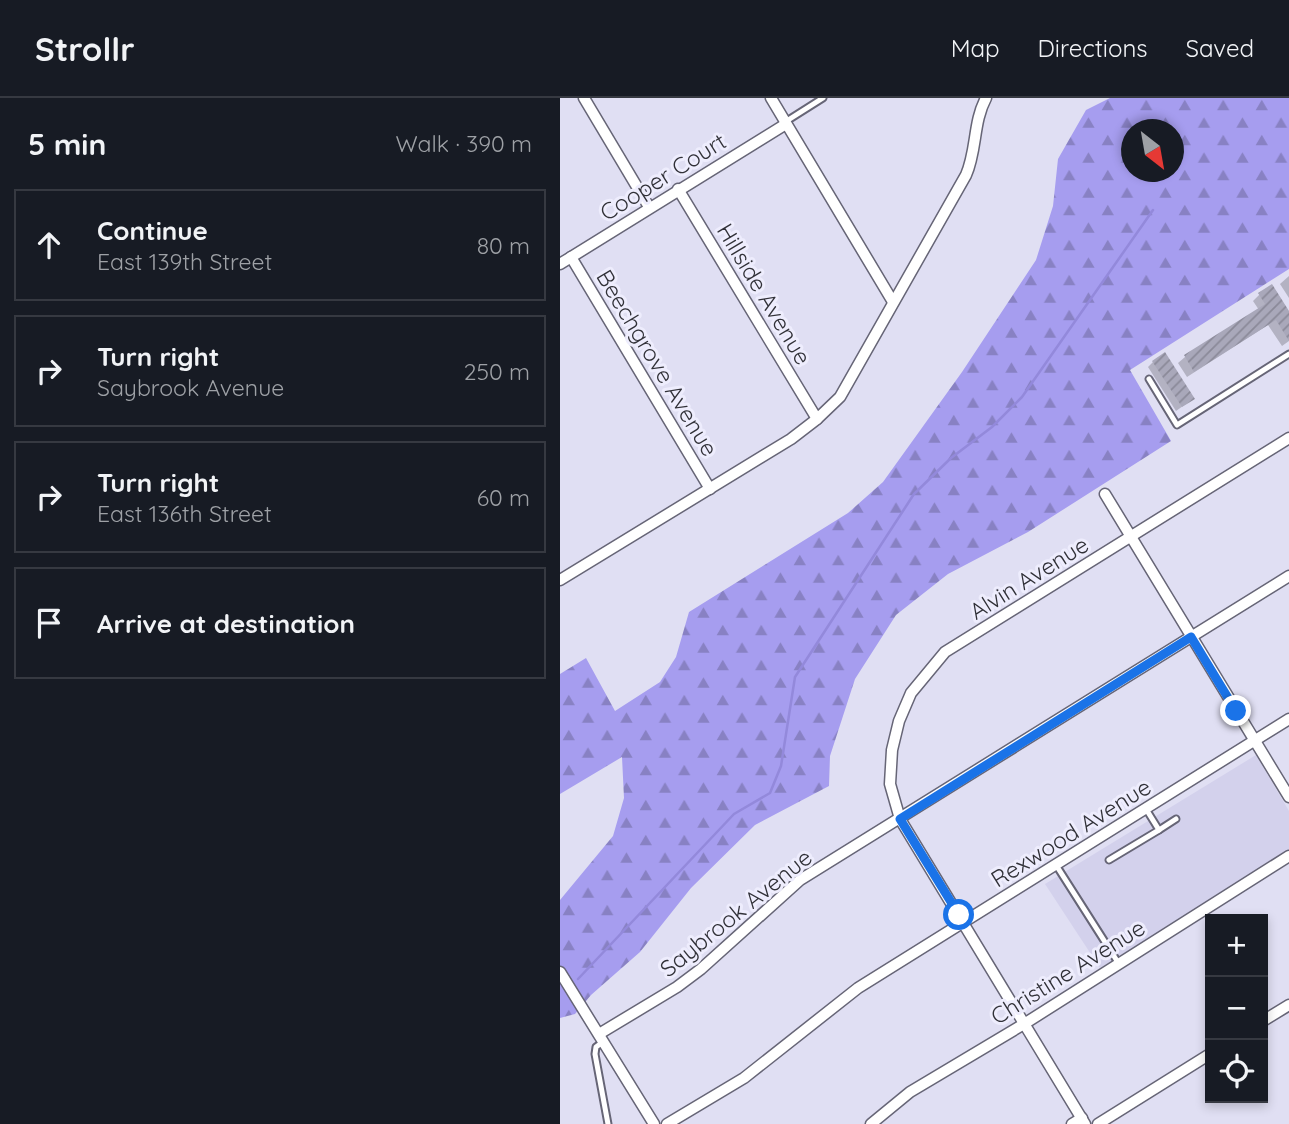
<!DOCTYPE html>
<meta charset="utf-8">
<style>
:root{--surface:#171b24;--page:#242831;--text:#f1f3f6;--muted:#9ea1a6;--line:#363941}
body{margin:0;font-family:Quicksand,sans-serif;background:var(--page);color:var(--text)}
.controls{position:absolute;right:21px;bottom:21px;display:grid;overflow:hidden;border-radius:0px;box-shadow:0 4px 10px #0003}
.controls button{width:63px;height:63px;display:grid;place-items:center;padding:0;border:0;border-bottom:2px solid var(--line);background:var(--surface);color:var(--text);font:35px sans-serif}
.compass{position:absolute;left:561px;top:21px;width:63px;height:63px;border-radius:50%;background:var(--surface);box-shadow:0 4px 10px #0003;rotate:149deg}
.stop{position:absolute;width:21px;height:21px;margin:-16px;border:5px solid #1a73e8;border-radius:50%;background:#fff}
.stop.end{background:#1a73e8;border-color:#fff;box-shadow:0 2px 7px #0008}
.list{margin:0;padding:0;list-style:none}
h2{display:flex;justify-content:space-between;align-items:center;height:91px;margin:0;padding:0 28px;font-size:30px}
h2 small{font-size:23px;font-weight:400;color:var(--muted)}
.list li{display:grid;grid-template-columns:46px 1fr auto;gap:21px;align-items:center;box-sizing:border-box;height:112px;margin:0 14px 14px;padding:0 14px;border:2px solid var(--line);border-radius:0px}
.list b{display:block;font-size:26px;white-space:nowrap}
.list p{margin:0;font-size:23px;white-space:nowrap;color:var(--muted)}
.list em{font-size:23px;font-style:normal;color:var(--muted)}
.icon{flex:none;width:38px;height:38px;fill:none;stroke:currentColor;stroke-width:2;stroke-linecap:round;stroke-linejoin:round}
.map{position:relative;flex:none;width:729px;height:1026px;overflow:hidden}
header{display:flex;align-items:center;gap:42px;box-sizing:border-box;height:98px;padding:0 35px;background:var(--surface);border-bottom:2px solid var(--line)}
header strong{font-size:33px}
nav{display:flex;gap:38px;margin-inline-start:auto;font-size:24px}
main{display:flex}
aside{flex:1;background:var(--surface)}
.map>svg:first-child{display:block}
</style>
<header>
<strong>Strollr</strong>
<nav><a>Map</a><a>Directions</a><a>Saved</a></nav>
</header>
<main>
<aside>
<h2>5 min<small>Walk · 390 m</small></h2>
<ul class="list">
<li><svg class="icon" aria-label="ahead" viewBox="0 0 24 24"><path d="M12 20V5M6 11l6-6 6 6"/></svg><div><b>Continue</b><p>East 139th Street</p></div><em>80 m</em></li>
<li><svg class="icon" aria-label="right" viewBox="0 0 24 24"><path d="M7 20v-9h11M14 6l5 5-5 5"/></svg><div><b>Turn right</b><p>Saybrook Avenue</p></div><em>250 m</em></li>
<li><svg class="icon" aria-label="right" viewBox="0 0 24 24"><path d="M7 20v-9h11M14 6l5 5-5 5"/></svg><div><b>Turn right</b><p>East 136th Street</p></div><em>60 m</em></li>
<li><svg class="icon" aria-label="arrive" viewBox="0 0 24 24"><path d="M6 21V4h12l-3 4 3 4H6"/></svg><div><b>Arrive at destination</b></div></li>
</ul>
</aside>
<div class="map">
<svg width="729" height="1026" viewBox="0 0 729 1026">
<defs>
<pattern id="forest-firs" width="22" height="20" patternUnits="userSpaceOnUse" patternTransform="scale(1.75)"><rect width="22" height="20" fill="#a69def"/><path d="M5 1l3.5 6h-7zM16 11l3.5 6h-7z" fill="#8881c3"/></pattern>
<pattern id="building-hatch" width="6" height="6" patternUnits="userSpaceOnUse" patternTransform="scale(1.75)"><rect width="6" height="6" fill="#a9a8ba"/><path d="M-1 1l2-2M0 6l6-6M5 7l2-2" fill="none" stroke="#8a8998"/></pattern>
</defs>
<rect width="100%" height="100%" fill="#e0dff3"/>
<!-- built -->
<polygon fill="#d3d1ec" points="696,657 729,713 729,753 540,870 485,786"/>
<!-- forest -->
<path fill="url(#forest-firs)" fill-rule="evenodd" d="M550 0H729V171L570 272 611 343 468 434 388 476 336 517 295 581 270 658 269 688 195 727 131 790 80 854 31 897 15 916 0 920V802L53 738 64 700 62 659 0 696V576L26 560 55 613 100 584 116 559 129 514 288 415 323 384 402 274 476 162 493 108 498 61 526 12ZM572 32H614V74H572Z"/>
<!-- shadow -->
<g fill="#0003">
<polygon points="729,178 729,200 720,186"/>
<polygon points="700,196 729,216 729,243 722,248 708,227 627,279 618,265 625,259 699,212 693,203"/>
<polygon points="593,264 633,301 616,313 588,269"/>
</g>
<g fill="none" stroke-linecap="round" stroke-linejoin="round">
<!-- stream -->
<polyline stroke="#9389db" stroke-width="2.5" points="18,881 174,716 210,695 221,668 235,579 354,396 391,360 432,329 462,299 593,112"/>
</g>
<!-- building -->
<g fill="url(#building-hatch)">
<polygon points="712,186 729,213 729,243 716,222 634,274 624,257 705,206 698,195"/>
<polygon points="605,254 635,301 622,309 592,263"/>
</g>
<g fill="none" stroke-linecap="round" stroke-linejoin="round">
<!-- service casing -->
<g stroke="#666576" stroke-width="9">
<g id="service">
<polyline points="225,24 263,0"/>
<polyline points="589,281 617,327 729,256"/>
<polyline points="599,732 616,721"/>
<polyline points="549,762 599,732 586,711"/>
<polyline points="496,767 559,866"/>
<polyline points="43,944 36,949 35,956 48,1026"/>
</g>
</g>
<!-- minor casing -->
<g stroke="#666576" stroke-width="13">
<g id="minor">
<polyline points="24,0 89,109"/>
<polyline points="211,0 333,204"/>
<polyline points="118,91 257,321"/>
<polyline points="11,159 150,391"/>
<polyline points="0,166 226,26"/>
<polyline points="545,396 729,699"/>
<path d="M0 482 231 341 257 321 280 299 406 77C417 52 413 24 426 0"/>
<polyline points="0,874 94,1026"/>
<polyline points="703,923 729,907"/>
<polyline points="39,936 117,889 141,871 240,782 729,478"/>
<polyline points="107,1026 184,980 298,890 729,621"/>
<polyline points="311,1026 350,994 464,926 729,758"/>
<polyline points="512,1026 522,1020"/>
<polyline points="525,1026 340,721 330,686 332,652 339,623 351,595 385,554 729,340"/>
<polyline points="538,1026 650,956"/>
</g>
</g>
<!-- service -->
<use href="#service" stroke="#fff" stroke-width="5"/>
<!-- minor -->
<use href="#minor" stroke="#fff" stroke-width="10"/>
</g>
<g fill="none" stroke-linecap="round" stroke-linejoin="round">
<!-- route -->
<polyline stroke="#1a73e8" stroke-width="9" points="399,817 340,721 631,539 676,613"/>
</g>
<g text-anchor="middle" stroke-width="6" stroke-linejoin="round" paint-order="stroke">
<!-- street labels -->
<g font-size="23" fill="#313138" stroke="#eeedfd">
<text transform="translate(103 79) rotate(-32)" y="8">Cooper Court</text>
<text transform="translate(204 196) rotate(59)" y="8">Hillside Avenue</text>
<text transform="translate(97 265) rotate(59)" y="8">Beechgrove Avenue</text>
<text transform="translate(469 480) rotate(-32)" y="8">Alvin Avenue</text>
<text transform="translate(511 735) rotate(-32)" y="8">Rexwood Avenue</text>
<text transform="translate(176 815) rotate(-39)" y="8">Saybrook Avenue</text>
<text transform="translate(508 874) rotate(-32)" y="8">Christine Avenue</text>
</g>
</g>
</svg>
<div class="controls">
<button>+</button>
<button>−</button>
<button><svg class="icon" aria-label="locate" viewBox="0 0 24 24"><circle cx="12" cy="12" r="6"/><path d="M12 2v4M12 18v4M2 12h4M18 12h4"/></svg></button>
</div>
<svg class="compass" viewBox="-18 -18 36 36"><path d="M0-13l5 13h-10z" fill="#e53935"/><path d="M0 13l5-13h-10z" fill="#9ea1a6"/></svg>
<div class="stop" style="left:399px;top:817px"></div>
<div class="stop end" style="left:676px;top:613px"></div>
</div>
</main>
